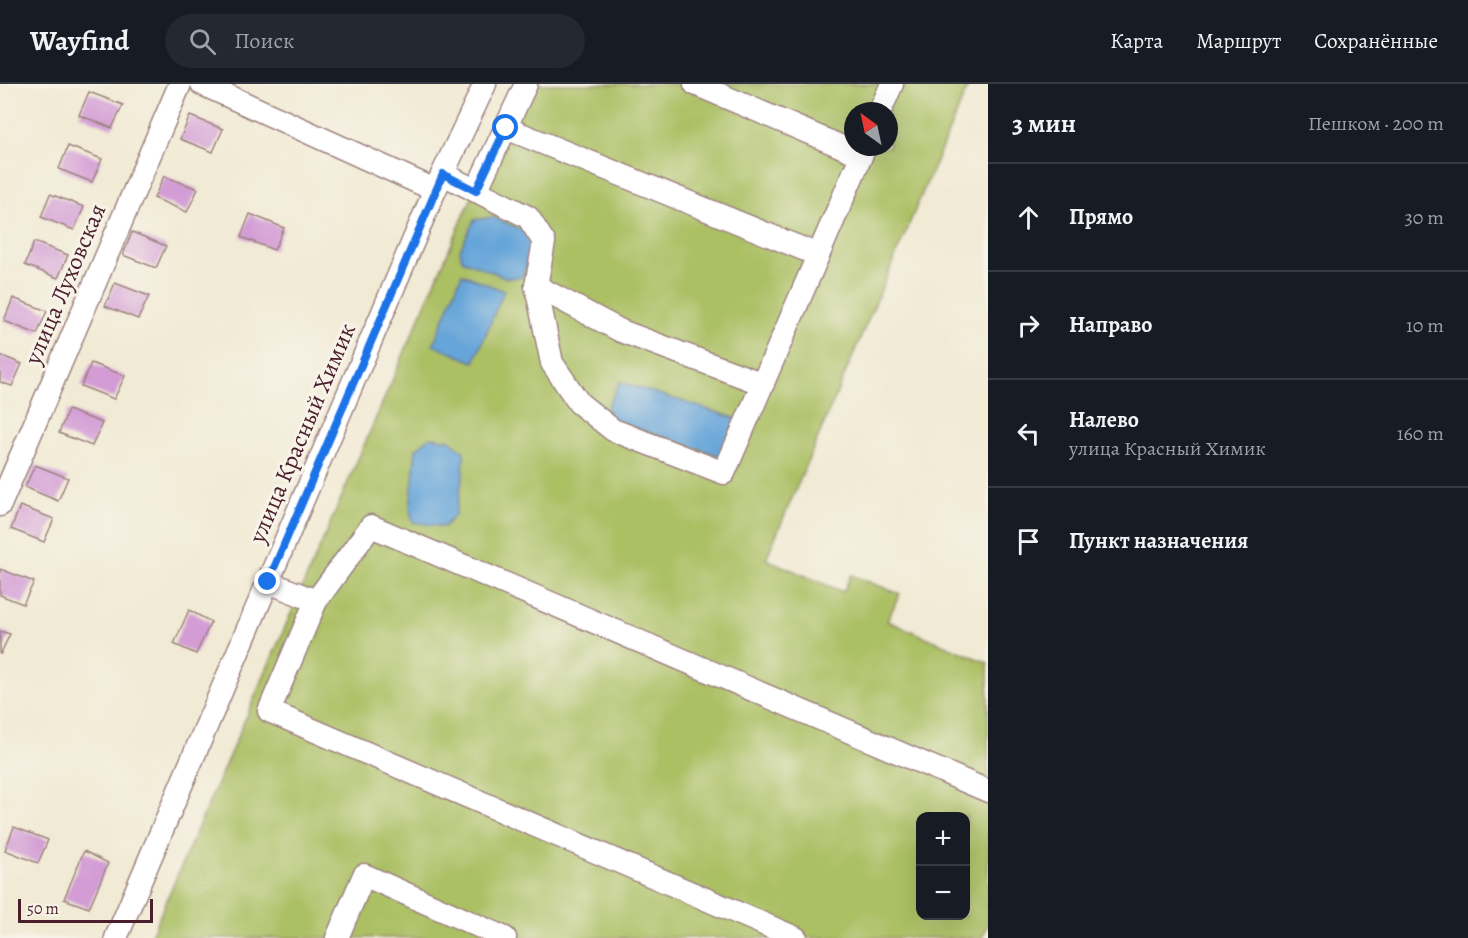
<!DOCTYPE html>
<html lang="ru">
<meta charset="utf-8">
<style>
:root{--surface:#171b24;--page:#242831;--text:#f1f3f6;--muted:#9ea1a6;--line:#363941}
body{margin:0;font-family:Alegreya,serif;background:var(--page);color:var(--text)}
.controls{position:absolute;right:18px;bottom:18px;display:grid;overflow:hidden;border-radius:12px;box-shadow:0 6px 24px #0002}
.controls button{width:54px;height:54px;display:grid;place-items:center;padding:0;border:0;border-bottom:2px solid var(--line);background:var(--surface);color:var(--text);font:30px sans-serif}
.compass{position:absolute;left:844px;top:18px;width:54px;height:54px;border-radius:50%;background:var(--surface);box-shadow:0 6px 24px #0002;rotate:327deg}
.scale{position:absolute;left:18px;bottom:15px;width:135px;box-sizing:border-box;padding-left:6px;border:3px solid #4a1f2b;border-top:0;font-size:16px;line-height:21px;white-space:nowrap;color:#4a1f2b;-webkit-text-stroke:4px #f7f3e8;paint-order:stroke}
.stop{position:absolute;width:18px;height:18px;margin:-14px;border:4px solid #1a73e8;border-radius:50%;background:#fff}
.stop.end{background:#1a73e8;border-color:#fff;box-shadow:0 2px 6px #0008}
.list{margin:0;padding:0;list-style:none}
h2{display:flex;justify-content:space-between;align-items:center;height:78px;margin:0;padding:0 24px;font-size:26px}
h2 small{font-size:20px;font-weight:400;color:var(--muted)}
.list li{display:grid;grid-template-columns:39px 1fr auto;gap:18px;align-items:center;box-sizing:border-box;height:108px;padding:0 24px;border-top:2px solid var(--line)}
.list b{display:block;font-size:22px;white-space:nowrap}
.list p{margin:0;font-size:20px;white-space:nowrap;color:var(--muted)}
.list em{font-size:20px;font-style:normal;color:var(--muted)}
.icon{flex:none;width:33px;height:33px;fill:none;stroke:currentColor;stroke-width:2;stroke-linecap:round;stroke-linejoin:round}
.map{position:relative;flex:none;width:988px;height:854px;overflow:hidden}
header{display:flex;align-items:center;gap:36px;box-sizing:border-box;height:84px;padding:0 30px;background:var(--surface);border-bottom:2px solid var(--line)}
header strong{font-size:28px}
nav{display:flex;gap:33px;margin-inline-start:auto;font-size:21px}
.search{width:420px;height:54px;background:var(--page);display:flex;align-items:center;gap:15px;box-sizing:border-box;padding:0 21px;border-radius:33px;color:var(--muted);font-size:22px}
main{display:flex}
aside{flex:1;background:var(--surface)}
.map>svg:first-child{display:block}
</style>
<header>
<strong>Wayfind</strong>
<div class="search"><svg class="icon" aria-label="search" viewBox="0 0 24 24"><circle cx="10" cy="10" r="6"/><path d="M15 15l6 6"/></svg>Поиск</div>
<nav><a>Карта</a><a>Маршрут</a><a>Сохранённые</a></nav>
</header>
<main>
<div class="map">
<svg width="988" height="854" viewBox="0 0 988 854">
<rect width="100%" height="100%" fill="#f7f3e8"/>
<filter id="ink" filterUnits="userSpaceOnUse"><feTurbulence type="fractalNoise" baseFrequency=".0167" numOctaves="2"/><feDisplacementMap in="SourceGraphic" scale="12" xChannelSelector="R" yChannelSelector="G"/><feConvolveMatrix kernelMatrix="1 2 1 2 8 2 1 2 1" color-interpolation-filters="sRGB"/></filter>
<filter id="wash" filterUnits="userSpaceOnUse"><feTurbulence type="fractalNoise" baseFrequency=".008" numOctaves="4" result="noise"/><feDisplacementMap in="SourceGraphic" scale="24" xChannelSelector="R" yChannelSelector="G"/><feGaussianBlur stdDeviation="1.35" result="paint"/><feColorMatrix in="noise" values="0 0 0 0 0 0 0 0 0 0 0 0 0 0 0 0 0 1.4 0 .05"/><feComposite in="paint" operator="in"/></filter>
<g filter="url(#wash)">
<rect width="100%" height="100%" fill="#f1ead4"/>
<!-- green -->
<path fill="#abbf64" stroke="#7a6f48" stroke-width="1.5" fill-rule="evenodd" d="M521 0H969L766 475 843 508 851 491 900 510 887 537 988 579V841L982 854H150ZM853 27H889V63H853ZM920 732H966V832H920Z"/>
<!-- water -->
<g fill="#66a5d9" stroke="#586282" stroke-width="1.5">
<polygon points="493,133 529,149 535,159 522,193 507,194 462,176 460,166 474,136"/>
<polygon points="462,190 504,207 474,278 433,261"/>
<polygon points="620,298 741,336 721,372 611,336 607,323"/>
<polygon points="431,353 450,356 464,368 463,392 455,431 444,443 413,438 410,426 416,365"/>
</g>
<g id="blocks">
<!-- building -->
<g fill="#d39cd5">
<polygon points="89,8 123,21 112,44 79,31"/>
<polygon points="190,32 223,45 213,68 180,55"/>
<polygon points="68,62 102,75 92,98 59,85"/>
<polygon points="164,92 198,105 187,128 154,114"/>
<polygon points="50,110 84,123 74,146 41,133"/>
<polygon points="250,130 284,144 274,166 241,153"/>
<polygon points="132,148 166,162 156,184 123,171"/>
<polygon points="34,158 68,171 58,194 25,181"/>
<polygon points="115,199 149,212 138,235 105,222"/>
<polygon points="13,214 47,227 37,250 4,237"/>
<polygon points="0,271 22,280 12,302 0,298"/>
<polygon points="91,279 125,292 114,315 81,302"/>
<polygon points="68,326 102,339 92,362 59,349"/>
<polygon points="35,381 68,394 58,417 25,403"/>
<polygon points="20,422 54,435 44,458 11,445"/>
<polygon points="0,485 34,498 23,520 0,511"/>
<polygon points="189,526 211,538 196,570 174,560"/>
<polygon points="0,547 10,550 0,571"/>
<polygon points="14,743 48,756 38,779 5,766"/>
<polygon points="84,767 108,779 89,824 64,815"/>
</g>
</g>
</g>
<g filter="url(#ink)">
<use href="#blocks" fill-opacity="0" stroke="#9e8480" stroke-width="1.5"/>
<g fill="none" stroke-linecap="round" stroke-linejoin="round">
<!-- minor casing -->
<g stroke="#9e8480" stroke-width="25">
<g id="minor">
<polyline points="202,0 435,106"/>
<polyline points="695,0 861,71"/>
<polyline points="880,27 892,0"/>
<polyline points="506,44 818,171"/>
<polyline points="443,90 528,133 544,158 536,202 552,279 579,319 613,346 724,389 865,63"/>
<polyline points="476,107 526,0"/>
<polyline points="536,202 621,247 763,300"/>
<polyline points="0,421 180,0"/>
<polyline points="268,498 316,517 269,627 796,854"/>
<polyline points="316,517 371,442 988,707"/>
<polyline points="116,854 435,106 485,0"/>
<polyline points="337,854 364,791 505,854"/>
</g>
</g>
<!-- minor -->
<use href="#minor" stroke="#fff" stroke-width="22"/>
</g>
</g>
<g fill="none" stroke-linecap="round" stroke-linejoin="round" filter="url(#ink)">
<!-- route -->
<polyline stroke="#1a73e8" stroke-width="8" points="268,498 443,90 476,107 506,44"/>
</g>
<g text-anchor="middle" stroke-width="6" stroke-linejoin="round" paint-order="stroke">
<!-- street labels -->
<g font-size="24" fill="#4a1f2b" stroke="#f7f3e8">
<text transform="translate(65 200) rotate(-67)" y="8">улица Луховская</text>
<text transform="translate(302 349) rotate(-67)" y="8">улица Красный Химик</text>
</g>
</g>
</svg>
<div class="controls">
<button>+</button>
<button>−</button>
</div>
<svg class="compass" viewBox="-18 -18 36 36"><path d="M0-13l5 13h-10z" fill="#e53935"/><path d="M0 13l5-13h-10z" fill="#9ea1a6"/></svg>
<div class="scale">50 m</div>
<div class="stop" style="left:506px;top:44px"></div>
<div class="stop end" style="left:268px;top:498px"></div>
</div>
<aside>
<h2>3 мин<small>Пешком · 200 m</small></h2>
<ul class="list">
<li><svg class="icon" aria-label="ahead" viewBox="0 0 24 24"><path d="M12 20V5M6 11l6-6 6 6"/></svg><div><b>Прямо</b></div><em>30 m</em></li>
<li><svg class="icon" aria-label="right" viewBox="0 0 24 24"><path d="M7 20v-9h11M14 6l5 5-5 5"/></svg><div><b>Направо</b></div><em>10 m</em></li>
<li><svg class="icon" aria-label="left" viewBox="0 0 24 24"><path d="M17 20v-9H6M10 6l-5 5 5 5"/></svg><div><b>Налево</b><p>улица Красный Химик</p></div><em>160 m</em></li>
<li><svg class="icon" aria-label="arrive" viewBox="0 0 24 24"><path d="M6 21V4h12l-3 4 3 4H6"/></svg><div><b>Пункт назначения</b></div></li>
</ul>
</aside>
</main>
